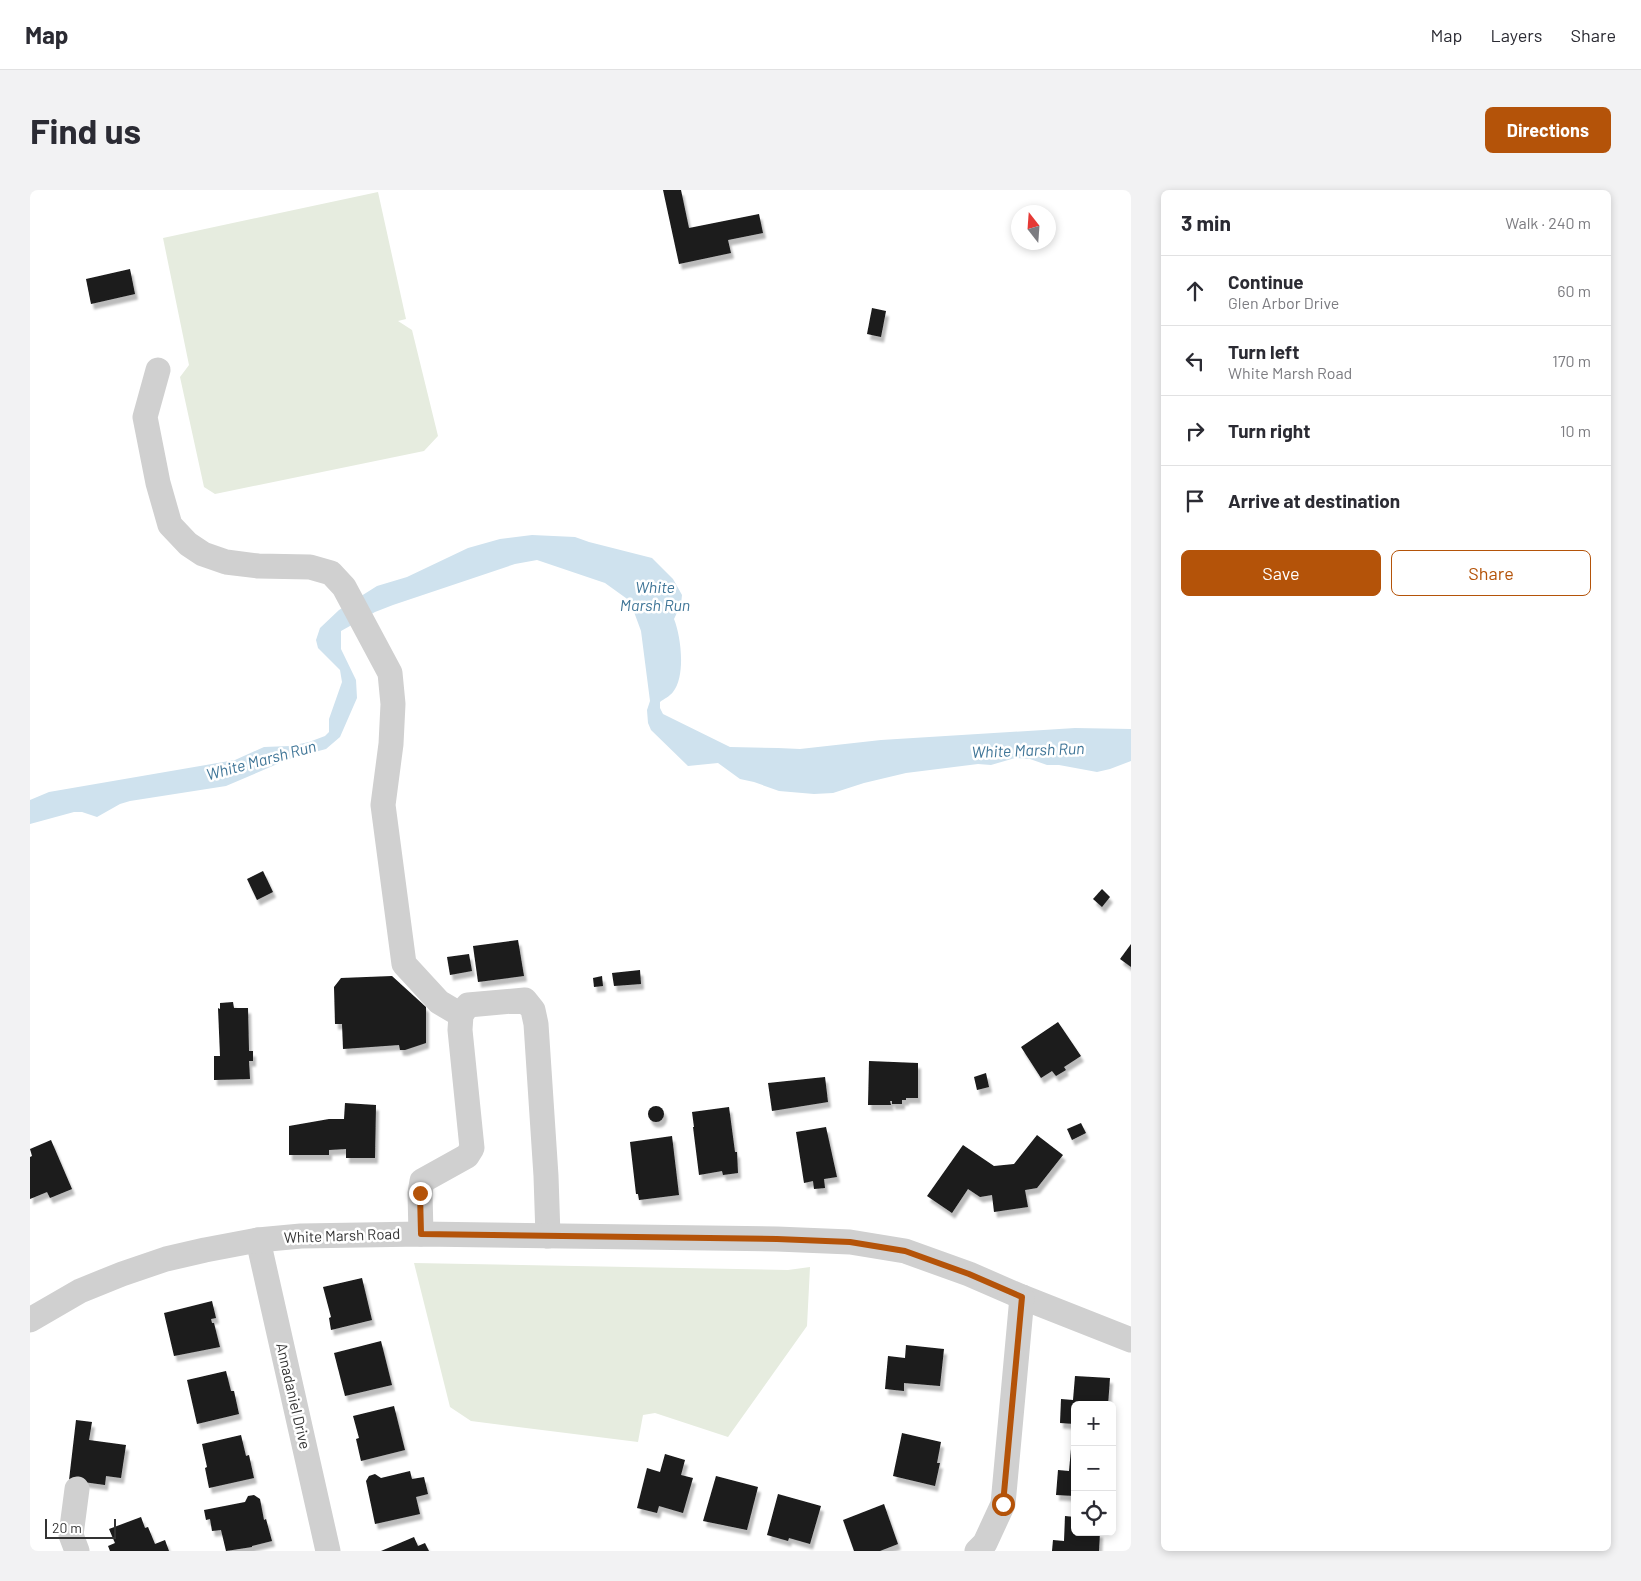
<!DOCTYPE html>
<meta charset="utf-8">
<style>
:root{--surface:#fff;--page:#f2f2f3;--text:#2b2b33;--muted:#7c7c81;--line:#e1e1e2;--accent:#b45309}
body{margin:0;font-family:Barlow,sans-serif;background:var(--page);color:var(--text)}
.controls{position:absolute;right:15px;bottom:15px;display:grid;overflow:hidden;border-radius:8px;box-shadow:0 2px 8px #0003}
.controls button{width:45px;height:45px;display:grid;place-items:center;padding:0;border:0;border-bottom:1px solid var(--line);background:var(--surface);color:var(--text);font:25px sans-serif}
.compass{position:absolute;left:981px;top:15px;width:45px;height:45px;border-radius:50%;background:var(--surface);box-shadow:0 2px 8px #0003;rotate:343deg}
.scale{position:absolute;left:15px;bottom:12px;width:71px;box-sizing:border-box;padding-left:5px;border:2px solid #333;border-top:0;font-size:14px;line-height:18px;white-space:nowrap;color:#333;-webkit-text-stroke:4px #fff;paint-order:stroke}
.stop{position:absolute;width:15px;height:15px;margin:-11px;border:4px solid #b45309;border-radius:50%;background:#fff}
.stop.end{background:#b45309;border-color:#fff;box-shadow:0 1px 5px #0008}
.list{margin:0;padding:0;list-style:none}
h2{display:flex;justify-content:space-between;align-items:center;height:65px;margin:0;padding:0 20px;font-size:21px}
h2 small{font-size:16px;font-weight:400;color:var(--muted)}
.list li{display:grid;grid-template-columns:32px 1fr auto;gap:15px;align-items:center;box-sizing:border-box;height:70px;padding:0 20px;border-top:1px solid var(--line)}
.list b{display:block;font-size:19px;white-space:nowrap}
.list p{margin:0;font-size:16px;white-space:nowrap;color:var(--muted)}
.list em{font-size:16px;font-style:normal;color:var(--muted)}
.actions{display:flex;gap:10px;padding:15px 20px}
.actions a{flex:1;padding:11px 0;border:1px solid var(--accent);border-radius:8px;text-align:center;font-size:18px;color:var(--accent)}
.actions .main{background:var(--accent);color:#fff}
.icon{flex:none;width:28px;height:28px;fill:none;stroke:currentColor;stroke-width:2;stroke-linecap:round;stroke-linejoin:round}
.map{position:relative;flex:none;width:1101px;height:1361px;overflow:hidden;border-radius:8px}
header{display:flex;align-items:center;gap:30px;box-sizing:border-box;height:70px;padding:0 25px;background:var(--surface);border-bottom:1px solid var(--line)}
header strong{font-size:24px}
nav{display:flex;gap:28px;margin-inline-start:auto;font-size:18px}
.intro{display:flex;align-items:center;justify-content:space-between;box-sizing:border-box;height:120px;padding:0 30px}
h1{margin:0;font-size:35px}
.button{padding:12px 22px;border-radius:8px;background:var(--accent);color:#fff;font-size:18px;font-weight:700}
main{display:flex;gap:30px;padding:0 30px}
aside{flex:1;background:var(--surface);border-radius:8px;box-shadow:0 2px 8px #0003}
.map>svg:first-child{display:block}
</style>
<header>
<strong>Map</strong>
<nav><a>Map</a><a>Layers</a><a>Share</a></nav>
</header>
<div class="intro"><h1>Find us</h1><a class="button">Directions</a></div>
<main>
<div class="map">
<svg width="1101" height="1361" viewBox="0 0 1101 1361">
<defs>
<filter id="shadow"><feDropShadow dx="3" dy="5.5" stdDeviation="1" flood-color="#0004"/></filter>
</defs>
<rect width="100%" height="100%" fill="#fff"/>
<!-- green -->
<g fill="#e6ecdf">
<polygon points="348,2 376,129 368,131 382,140 408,246 394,261 185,304 174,297 150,187 159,175 133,48"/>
<polygon points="384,1073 758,1080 780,1077 777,1136 698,1247 625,1223 613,1225 608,1252 441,1231 420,1217"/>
</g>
<!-- water -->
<path fill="#cfe2ee" d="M502 345 545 347 559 352 622 368 643 389 652 405 651 414 644 429C651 446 656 486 643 502 640 506 634 509 630 512V518L633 524 700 557 748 558 770 559 851 550 1045 538 1101 539V571L1080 579 1067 582 1029 575H1017L1000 569 985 568 961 575 948 574 876 583 834 593 803 603 784 604 749 601 724 592 710 589 688 573 658 576 621 540 618 533 617 520 620 511 611 441 600 411 575 393 507 370 485 374 363 415 345 422 311 441V459L326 490 327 508 310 547 296 559 259 569 196 596 100 611 90 614 67 627 52 622H44L0 634V610L19 602 205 570 234 557 260 556 279 552 295 546 299 542V529L312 492 310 480 288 458 286 450 290 438 309 420 347 396 377 387 438 358 470 349Z"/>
<!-- building -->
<g fill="#1a1a1a" filter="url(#shadow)">
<polygon points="633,0 651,0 659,38 729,24 733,43 698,50 701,63 649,74"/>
<polygon points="100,79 105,104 61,114 56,89"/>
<polygon points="842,118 856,121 851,147 837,144"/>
<polygon points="233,681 243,702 227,710 217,689"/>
<polygon points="1072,699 1080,707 1072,717 1063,709"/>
<polygon points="488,750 494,786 448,792 443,756"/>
<polygon points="1101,754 1101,777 1090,769"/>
<polygon points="439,764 442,781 420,785 417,767"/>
<polygon points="610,780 611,794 584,796 582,783"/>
<polygon points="362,786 396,817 396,853 375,860 370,860 369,855 313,859 312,834 305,834 304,797 311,788"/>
<polygon points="572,786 573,796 564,797 563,788"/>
<polygon points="203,812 204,818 218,818 219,861 223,861 223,871 219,871 220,889 184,890 184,866 190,866 188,818 190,819 190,813"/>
<polygon points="1028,832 1051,866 1034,877 1036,880 1026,886 1022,881 1011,888 991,857"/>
<polygon points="839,871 888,873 888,908 876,908 876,910 872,910 872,914 862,914 862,911 860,911 861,915 838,915"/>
<polygon points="956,883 959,897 947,900 944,887"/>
<polygon points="795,887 798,912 742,921 738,893"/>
<polygon points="315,913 346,915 345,968 316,968 316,959 299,960 299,965 259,965 259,936 299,929 314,929"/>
<circle cx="626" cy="924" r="8"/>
<polygon points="699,917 705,962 707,962 708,983 693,985 692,981 669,985 663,937 664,937 662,922"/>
<polygon points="1051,933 1056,943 1042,950 1037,939"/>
<polygon points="796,937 807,987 794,989 795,998 784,999 783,991 774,993 766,942"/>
<polygon points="1007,945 1033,965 1007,998 995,1000 998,1017 964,1022 962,1005 950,1007 938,999 922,1023 897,1006 933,955 964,976 984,974"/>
<polygon points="642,946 649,1005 609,1010 608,1004 606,1004 600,952"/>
<polygon points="21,950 42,999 20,1008 17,1002 0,1009 0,967 2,966 0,959"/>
<polygon points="332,1088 342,1130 301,1140 299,1128 301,1127 293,1097"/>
<polygon points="182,1111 186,1128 181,1129 182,1133 184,1133 190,1157 144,1166 134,1123"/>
<polygon points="351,1151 362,1195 315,1206 304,1163"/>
<polygon points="876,1155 914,1159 910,1196 874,1193 874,1201 855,1199 858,1166 875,1168"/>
<polygon points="196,1181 201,1201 204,1201 209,1224 167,1234 157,1190"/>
<polygon points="1045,1186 1080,1188 1078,1215 1045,1215 1045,1234 1030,1233 1031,1209 1043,1210"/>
<polygon points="364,1216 375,1260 331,1271 326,1249 329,1248 323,1226"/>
<polygon points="46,1230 62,1232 59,1250 96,1255 91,1288 76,1286 75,1295 39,1290"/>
<polygon points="872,1243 911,1252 907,1273 910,1273 905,1296 863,1286"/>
<polygon points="211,1245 216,1266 219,1265 224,1288 179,1298 175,1278 177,1277 172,1254"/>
<polygon points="1041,1259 1045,1259 1045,1306 1026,1305 1028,1280 1039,1281"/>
<polygon points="635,1264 655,1270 651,1285 663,1288 653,1323 629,1316 627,1323 607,1318 617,1278 630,1282"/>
<polygon points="380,1281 382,1289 394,1287 398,1304 386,1307 390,1324 345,1334 336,1291 339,1286 345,1284 351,1288"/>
<polygon points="686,1286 728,1297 717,1340 673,1331"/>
<polygon points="748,1304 791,1316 780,1354 759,1348 758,1351 737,1345"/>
<polygon points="224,1305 230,1309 234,1330 236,1329 242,1351 222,1356 222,1357 196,1361 191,1340 182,1341 180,1329 176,1330 174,1320 215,1312 218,1306"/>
<polygon points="854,1314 868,1354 850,1361 824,1361 813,1330"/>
<polygon points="1035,1326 1045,1327 1045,1342 1070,1342 1069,1361 1022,1361 1023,1350 1034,1351"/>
<polygon points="111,1327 115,1338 118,1337 125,1354 135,1350 139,1361 80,1361 78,1356 85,1353 79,1339"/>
<polygon points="384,1347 388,1356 395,1353 399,1361 351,1361"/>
</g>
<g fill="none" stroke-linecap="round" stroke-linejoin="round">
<!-- minor -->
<g stroke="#d0d0d0" stroke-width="25">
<polyline points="128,180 115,227 128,293 140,335 158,354 173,364 196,372 228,376 280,377 301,383 314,397 360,483 363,514 361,554 353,615 374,774 409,812 431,825"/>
<polyline points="391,1044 390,1003 392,991 437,966 442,958 430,840 431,825 438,815 495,810 503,820 506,834 516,986 518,1046"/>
<polyline points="228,1050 298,1361"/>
<polyline points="0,1130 50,1101 92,1084 136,1069 175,1060 228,1050 271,1046 391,1044 747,1049 820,1052 875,1061 939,1084 992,1107 1101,1150"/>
<polyline points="47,1361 41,1345 47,1299"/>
<polyline points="947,1361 955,1353 973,1314 992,1107"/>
</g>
</g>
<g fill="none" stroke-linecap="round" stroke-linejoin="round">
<!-- route -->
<polyline stroke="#b45309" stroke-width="6" points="390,1003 391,1044 747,1049 820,1052 875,1061 939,1084 992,1107 973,1314"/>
</g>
<g text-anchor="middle" stroke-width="5" stroke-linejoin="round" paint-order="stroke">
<!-- street labels -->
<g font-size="15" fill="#333" stroke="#fff">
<text transform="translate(312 1046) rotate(-2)" y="5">White Marsh Road</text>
<text transform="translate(263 1206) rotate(77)" y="5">Annadaniel Drive</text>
</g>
<!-- water labels -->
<g font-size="16" font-style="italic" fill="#3f7597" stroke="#fff">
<text x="625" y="403">White<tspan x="625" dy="18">Marsh Run</tspan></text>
<text transform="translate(998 560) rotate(-2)" y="6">White Marsh Run</text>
<text transform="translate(231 570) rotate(-15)" y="6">White Marsh Run</text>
</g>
</g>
</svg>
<div class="controls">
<button>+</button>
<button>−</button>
<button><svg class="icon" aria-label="locate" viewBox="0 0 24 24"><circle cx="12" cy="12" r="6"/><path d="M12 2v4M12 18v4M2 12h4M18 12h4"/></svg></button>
</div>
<svg class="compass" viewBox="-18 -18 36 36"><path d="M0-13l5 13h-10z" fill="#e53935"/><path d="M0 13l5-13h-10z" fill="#7c7c81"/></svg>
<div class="scale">20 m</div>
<div class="stop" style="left:973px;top:1314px"></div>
<div class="stop end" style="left:390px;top:1003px"></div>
</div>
<aside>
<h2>3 min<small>Walk · 240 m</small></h2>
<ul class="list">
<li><svg class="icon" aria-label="ahead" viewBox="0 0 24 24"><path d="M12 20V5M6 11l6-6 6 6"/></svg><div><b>Continue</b><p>Glen Arbor Drive</p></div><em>60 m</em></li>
<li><svg class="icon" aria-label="left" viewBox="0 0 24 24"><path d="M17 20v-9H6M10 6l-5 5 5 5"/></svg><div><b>Turn left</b><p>White Marsh Road</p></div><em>170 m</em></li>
<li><svg class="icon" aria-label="right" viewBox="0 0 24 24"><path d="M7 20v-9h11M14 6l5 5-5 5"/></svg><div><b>Turn right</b></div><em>10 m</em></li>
<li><svg class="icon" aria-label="arrive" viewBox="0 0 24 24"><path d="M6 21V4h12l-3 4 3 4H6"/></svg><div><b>Arrive at destination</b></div></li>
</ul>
<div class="actions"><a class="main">Save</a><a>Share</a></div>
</aside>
</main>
